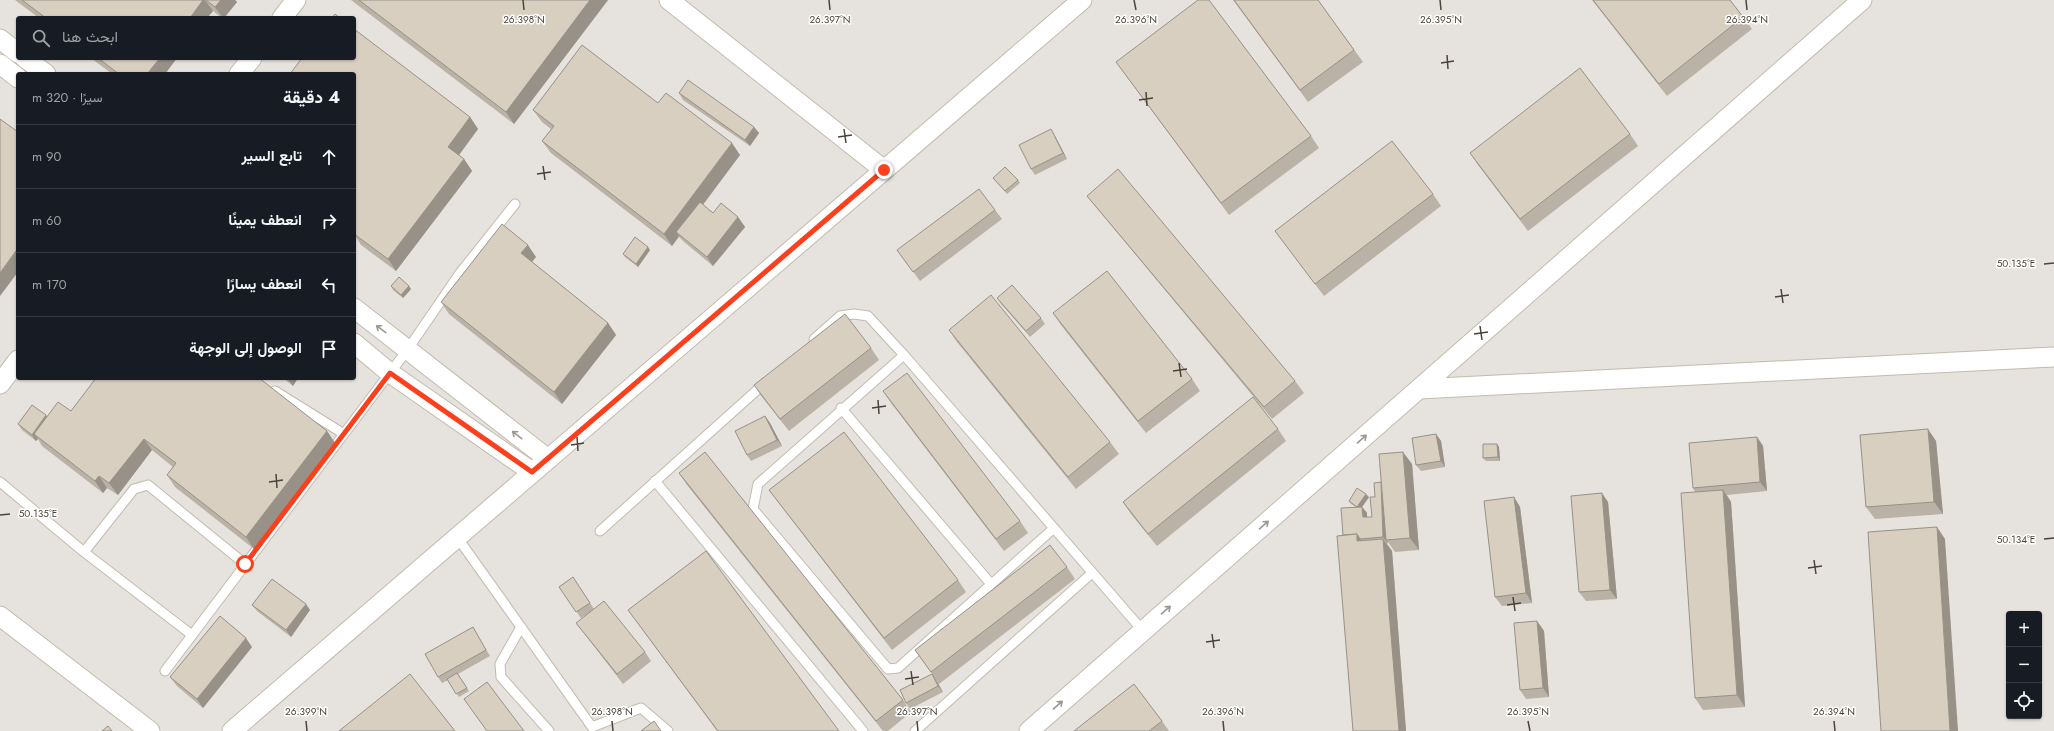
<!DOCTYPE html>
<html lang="ar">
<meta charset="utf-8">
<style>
:root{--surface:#171b24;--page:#20242c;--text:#f1f3f6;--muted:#9ea1a6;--line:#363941}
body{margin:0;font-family:Jost,Vazirmatn,sans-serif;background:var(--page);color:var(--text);direction:rtl}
.controls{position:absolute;right:12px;bottom:12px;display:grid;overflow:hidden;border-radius:4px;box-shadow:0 1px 3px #0004}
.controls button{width:36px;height:36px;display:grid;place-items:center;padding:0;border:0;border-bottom:1px solid var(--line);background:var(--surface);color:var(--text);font:20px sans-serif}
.stop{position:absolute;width:12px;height:12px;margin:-9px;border:3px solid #fc3f1d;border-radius:50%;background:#fff}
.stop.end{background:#fc3f1d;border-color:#fff;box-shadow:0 1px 4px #0008}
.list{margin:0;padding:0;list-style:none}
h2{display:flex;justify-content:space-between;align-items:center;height:52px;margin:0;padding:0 16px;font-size:17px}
h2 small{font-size:13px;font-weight:400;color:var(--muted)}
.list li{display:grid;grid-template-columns:26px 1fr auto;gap:12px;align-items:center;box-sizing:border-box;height:64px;padding:0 16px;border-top:1px solid var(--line)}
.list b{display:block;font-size:15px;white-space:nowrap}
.list em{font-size:13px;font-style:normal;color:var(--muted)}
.icon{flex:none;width:22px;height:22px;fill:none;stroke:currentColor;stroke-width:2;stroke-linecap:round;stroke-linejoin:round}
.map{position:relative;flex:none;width:2054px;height:731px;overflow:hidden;direction:ltr}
.search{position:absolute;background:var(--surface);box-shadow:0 1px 3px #0004;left:16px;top:16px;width:340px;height:44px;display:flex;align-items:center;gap:10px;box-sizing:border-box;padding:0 14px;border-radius:4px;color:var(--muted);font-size:15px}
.panel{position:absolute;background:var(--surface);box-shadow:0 1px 3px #0004;left:16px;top:72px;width:340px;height:308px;border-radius:4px;direction:rtl}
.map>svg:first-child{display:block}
</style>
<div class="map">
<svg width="2054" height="731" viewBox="0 0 2054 731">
<rect width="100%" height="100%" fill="#f6f3ec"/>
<!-- industrial -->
<path fill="#e6e2dd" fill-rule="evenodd" d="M0 0H2054V731H0ZM18 18H354V58H18ZM18 74H354V378H18ZM2009 614H2039V716H2009Z"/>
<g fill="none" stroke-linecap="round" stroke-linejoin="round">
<!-- lane casing -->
<g stroke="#c2bbae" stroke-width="11">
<g id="lane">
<polyline points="814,339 840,316 854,314 868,316 904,355"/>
<polyline points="275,391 344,434"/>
<polyline points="841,408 991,584"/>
<polyline points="655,481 863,731"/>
<polyline points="0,482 84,552 192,635"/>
<polyline points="1054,528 898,668 888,669 753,509 758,484 904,355 1143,631"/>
<polyline points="600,531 766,382"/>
<polyline points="457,537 592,727 641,708 668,731"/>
<polyline points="84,552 134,489 148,485 245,564"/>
<polyline points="521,627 500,664 501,677 549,731"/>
<polyline points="165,671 408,349 460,273 515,204"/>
<polyline points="915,731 1092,573"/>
</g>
</g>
<!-- street casing -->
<g stroke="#c2bbae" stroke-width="21">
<g id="street">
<polyline points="669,0 884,170"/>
<polyline points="282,18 296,0"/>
<polyline points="0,39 18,53"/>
<polyline points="25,58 46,74"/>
<polyline points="0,64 18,78"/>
<polyline points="239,74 252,58"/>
<polyline points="354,308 548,459"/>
<polyline points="354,343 390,373 532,472"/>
<polyline points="0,384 18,360"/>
<polyline points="1419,389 2054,357"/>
<polyline points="0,616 150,731"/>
<polyline points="232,731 1082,0"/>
<polyline points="1029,731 1862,0"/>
</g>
</g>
<!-- lane -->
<use href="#lane" stroke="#fff" stroke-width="9"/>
<!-- street -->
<use href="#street" stroke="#fff" stroke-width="19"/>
</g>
<!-- wall -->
<g fill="#bab2a6">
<polygon points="15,0 235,0 237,2 224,18 222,18 213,11 207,18 39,18"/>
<polygon points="351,0 608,0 514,124"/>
<polygon points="1233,0 1318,0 1363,62 1308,102"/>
<polygon points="1592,0 1730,0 1752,29 1667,96"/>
<polygon points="91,58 177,58 165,74 112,74"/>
<polygon points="1116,62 1311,136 1319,148 1229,215"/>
<polygon points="354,74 470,117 478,129 459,155 464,159 472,171 396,271 361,245 356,237 354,236"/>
<polygon points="679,93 754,127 759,133 750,146 683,100"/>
<polygon points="658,103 740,155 703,205 713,213 738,217 745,227 713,266 683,241 679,237 672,246 551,153 542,141 551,129 542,122 533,110"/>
<polygon points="1630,134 1638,146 1528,231 1478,165 1470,153"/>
<polygon points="1055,136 1067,159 1035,175 1031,169"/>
<polygon points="993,178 1018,180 1020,183 1007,194"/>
<polygon points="1433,194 1441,206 1324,296 1275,231"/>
<polygon points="1087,196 1295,381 1304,393 1272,419 1096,207"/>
<polygon points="995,210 1002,219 920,281 897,250"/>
<polygon points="650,250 638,267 625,257 623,254"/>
<polygon points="536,257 532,262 608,323 616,335 562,404 449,314 441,302"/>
<polygon points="391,286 411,289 403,298 393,290"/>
<polygon points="997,298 1041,318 1045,324 1030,337 1001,304"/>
<polygon points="1053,313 1192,379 1200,391 1146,433 1061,325"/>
<polygon points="949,330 1110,442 1119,454 1076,489 957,342"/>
<polygon points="871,348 879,360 789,431 762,397 754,385"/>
<polygon points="283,378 298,378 293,386"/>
<polygon points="883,391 1020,521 1028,533 1004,551 891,403"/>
<polygon points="71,411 327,431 335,443 254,549 175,487 167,475 173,467 152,450 118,495 107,488 103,493 42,446 38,439 36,441 22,430 18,424"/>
<polygon points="765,416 770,423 782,446 751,461 747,455"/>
<polygon points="1278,429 1286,441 1157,546 1131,514 1123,502"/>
<polygon points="1436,434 1441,441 1445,467 1421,471 1416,465"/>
<polygon points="1757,437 1763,446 1767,491 1727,495 1731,502 1745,707 1703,710 1695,698 1695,492 1693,488"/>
<polygon points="1936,441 1943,514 1875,519 1866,507"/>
<polygon points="1497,444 1499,447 1500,461 1486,461 1483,458"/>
<polygon points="1412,464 1419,550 1395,552 1388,542 1388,543 1387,544 1392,551 1406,731 1353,731 1343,535 1356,507 1351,504 1349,501 1369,497 1362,507 1367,513 1367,517 1372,517 1375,497 1381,482"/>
<polygon points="679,473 903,700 911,712 888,731 883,731 687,485"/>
<polygon points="769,490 958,580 966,592 892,650 778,502"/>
<polygon points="1514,497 1520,507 1532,603 1502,606 1495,597"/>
<polygon points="1608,502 1617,599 1586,601 1579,592"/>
<polygon points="1067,567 1075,579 939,684 932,674 936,680 943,692 910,709 906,703 932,674 915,650"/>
<polygon points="573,577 594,609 645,652 651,661 623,684 583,632 576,623 592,611 581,618 559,587"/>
<polygon points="252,605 310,610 291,637 257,611"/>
<polygon points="628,610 839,731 717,731"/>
<polygon points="1537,621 1544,631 1549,697 1526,699 1520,690"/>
<polygon points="473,627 477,634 490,656 458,674 469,691 459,697 448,680 442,683 438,677"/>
<polygon points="252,647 203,708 177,686 170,677"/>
<polygon points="1162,721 1169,731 1074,731"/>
</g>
<!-- shaded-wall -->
<g fill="#979187">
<polygon points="203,0 205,0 213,11 207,18 190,18"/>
<polygon points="221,0 235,0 237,2 224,18 223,18 215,7"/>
<polygon points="590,0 608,0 514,124 506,112"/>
<polygon points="160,58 177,58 165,74 147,74"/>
<polygon points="470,117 478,129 456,159 448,147"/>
<polygon points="754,127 759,133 750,146 745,140"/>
<polygon points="1051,129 1055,136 1067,159 1063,153"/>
<polygon points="732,143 740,155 680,235 676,232 679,236 672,246 664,234"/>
<polygon points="464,159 472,171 396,271 388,259"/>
<polygon points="738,217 745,227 713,266 707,257"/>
<polygon points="528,245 536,257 529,265 521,253"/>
<polygon points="648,247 650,250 638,267 636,264"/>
<polygon points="18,248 18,272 0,296 0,273"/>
<polygon points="409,286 411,289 403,298 401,295"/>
<polygon points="608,323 616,335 562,404 554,392"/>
<polygon points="287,378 298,378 293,386"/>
<polygon points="46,415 50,422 34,434 38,439 36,441 32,435"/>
<polygon points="765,416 770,423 782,446 777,440"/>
<polygon points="1928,429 1936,441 1943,514 1934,502"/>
<polygon points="327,431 335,443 254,549 246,537"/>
<polygon points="1436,434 1441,441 1445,467 1441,461"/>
<polygon points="1757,437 1763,446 1767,491 1760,482"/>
<polygon points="144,439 152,450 118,495 109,483"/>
<polygon points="1497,444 1499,447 1500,461 1498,457"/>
<polygon points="1403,452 1412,464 1419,550 1410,538"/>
<polygon points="99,476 107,488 103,493 95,481"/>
<polygon points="1381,482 1385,488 1386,540 1388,542 1388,543 1383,537"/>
<polygon points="1723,490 1731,502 1745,707 1737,695"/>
<polygon points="1602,493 1608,502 1617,599 1610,590"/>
<polygon points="1366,494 1369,497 1360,510 1357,507"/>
<polygon points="1514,497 1520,507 1532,603 1526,593"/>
<polygon points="1362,507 1367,513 1367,524 1363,517"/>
<polygon points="1937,527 1945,539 1958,731 1950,731"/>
<polygon points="1357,534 1365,546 1357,541"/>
<polygon points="1383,539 1392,551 1406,731 1399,731"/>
<polygon points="306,604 310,610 291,637 286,630"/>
<polygon points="1537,621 1544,631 1549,697 1543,688"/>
<polygon points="246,638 252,647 203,708 197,699"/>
<polygon points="932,674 936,680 943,692 938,686"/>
</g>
<!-- building -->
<g fill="#d8cfc1" stroke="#979187">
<polygon points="22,0 203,0 190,18 46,18"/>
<polygon points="206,0 221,0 215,7"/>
<polygon points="359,0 590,0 506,112"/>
<polygon points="1198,0 1209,0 1311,136 1221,203 1116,62"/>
<polygon points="1234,0 1318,0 1354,50 1300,90"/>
<polygon points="1593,0 1730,0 1743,17 1659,84"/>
<polygon points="335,14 340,18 332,18"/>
<polygon points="354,29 470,117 448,147 464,159 388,259 354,234 354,74 290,74 302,58 354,58"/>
<polygon points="582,45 658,103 666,93 732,143 664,234 542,141 554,126 533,110"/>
<polygon points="98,58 160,58 147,74 119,74"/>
<polygon points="1580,68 1630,134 1520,219 1470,153"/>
<polygon points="688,80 754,127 745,140 679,93"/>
<polygon points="0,119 18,132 18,248 0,273"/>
<polygon points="1051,129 1063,153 1031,169 1019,145"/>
<polygon points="1392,141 1433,194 1315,284 1275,231"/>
<polygon points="1005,167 1018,180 1005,191 993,178"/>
<polygon points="1118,169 1295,381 1264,407 1087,196"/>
<polygon points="979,189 995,210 913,272 897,250"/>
<polygon points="700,202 713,213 721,203 738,217 707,257 676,232"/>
<polygon points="502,224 528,245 521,253 608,323 554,392 441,302"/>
<polygon points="635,237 648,247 636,264 623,254"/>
<polygon points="1107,271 1192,379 1138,421 1053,313"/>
<polygon points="399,277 409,286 401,295 391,286"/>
<polygon points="1012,285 1041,318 1026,331 997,298"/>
<polygon points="991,295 1110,442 1068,477 949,330"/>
<polygon points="845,314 871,348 780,419 754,385"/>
<polygon points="907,373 1020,521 996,539 883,391"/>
<polygon points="96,378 259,378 327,431 246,537 167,475 176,463 144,439 109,483 99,476 95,481 34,434 58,402 71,411"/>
<polygon points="1253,397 1278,429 1148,534 1123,502"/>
<polygon points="32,405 46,415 32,435 18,424"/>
<polygon points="765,416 777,440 747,455 735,431"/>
<polygon points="1928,429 1934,502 1866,507 1860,435"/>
<polygon points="844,432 958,580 884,638 769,490"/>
<polygon points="1436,434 1441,461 1416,465 1412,438"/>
<polygon points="1757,437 1760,482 1693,488 1689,443"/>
<polygon points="1483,444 1497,444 1498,457 1483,458"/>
<polygon points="705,452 903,700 876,721 679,473"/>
<polygon points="1403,452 1410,538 1386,540 1379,454"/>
<polygon points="1381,482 1383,537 1360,539 1357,534 1343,535 1341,508 1362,507 1363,517 1372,517 1370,497 1375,497 1374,483"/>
<polygon points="1357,488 1366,494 1357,507 1349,501"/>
<polygon points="1723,490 1737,695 1695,698 1681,493"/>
<polygon points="1602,493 1610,590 1579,592 1571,496"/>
<polygon points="1514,497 1526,593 1495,597 1484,501"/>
<polygon points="1937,527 1950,731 1881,731 1868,532"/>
<polygon points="1357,534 1357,541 1383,539 1399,731 1353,731 1337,536"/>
<polygon points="1050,545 1067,567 931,672 915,650"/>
<polygon points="706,551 839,731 718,731 628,610"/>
<polygon points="573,577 590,603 576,612 559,587"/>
<polygon points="272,579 306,604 286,630 252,605"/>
<polygon points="604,601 645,652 617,674 576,623"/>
<polygon points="220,616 246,638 197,699 170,677"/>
<polygon points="1537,621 1543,688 1520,690 1514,623"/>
<polygon points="473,627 486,650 438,677 425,654"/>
<polygon points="457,673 467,688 456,694 447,679"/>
<polygon points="410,674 455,731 339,731"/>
<polygon points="932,674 938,686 906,703 900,690"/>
<polygon points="487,682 524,731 487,731 464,699"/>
<polygon points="1134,684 1162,721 1149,731 1074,731"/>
<polygon points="654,721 661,731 641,731"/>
<polygon points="108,726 112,731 102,731"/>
</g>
<!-- one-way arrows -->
<defs><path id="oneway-shaft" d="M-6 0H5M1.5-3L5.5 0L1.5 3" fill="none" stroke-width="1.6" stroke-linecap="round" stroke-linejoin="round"/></defs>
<g stroke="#9c9892">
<use href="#oneway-shaft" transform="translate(381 329) rotate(-143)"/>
<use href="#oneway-shaft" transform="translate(517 435) rotate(-142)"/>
<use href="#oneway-shaft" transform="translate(1362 439) rotate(-41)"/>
<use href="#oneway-shaft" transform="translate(1264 525) rotate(-41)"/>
<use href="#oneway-shaft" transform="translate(1166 610) rotate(-41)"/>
<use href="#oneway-shaft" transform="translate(1058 705) rotate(-41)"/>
</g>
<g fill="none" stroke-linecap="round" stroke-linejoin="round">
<!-- route -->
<polyline stroke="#fc3f1d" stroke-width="5" points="245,564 390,373 532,472 884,170"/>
</g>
<!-- ticks -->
<path fill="none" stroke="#4b4439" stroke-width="1.5" d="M523 0 524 10M829 0 830 10M1134 0 1136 10M1440 0 1441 10M1746 0 1747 10M1447 55 1448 69M1441 63 1454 61M1146 92 1147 106M1139 100 1153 98M844 129 846 143M838 137 852 135M543 166 545 180M537 174 551 172M2044 264 2054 263M1781 289 1783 303M1775 297 1789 295M1480 326 1482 340M1474 334 1488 332M1179 363 1181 377M1173 371 1187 369M878 400 879 414M872 408 886 406M577 437 578 451M571 445 584 443M276 474 277 488M269 482 283 480M0 515 10 514M2044 539 2054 538M1814 560 1816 574M1808 568 1822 566M1513 597 1515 611M1507 605 1521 603M1212 634 1214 648M1206 642 1220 640M911 671 913 685M905 679 919 677M306 721 307 731M612 721 613 731M917 721 918 731M1223 721 1224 731M1528 721 1530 731M1834 721 1835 731"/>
<g font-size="10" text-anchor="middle" fill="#4b4439" stroke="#fff" stroke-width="3" stroke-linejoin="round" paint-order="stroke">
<text x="524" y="23">26.398°N</text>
<text x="830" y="23">26.397°N</text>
<text x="1136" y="23">26.396°N</text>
<text x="1441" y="23">26.395°N</text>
<text x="1747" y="23">26.394°N</text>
<text x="2016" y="267">50.135°E</text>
<text x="38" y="517">50.135°E</text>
<text x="2016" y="543">50.134°E</text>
<text x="306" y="715">26.399°N</text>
<text x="612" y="715">26.398°N</text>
<text x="917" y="715">26.397°N</text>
<text x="1223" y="715">26.396°N</text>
<text x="1528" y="715">26.395°N</text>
<text x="1834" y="715">26.394°N</text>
</g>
</svg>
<div class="controls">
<button>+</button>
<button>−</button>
<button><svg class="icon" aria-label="locate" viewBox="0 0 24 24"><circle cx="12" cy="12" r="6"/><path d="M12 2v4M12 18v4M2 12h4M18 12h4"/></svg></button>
</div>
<div class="stop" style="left:245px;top:564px"></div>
<div class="stop end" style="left:884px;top:170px"></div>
<div class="search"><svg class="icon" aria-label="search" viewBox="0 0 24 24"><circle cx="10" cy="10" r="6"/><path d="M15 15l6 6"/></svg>ابحث هنا</div>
<section class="panel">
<h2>4 دقيقة<small>سيرًا · 320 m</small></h2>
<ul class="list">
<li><svg class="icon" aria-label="ahead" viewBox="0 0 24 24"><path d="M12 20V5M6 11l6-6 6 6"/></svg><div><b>تابع السير</b></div><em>90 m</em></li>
<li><svg class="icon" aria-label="right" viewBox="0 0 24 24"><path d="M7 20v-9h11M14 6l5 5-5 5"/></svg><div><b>انعطف يمينًا</b></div><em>60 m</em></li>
<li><svg class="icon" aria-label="left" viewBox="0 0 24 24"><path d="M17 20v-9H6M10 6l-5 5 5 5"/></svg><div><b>انعطف يسارًا</b></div><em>170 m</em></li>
<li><svg class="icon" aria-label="arrive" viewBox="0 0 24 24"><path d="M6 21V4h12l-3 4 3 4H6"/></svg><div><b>الوصول إلى الوجهة</b></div></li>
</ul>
</section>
</div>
